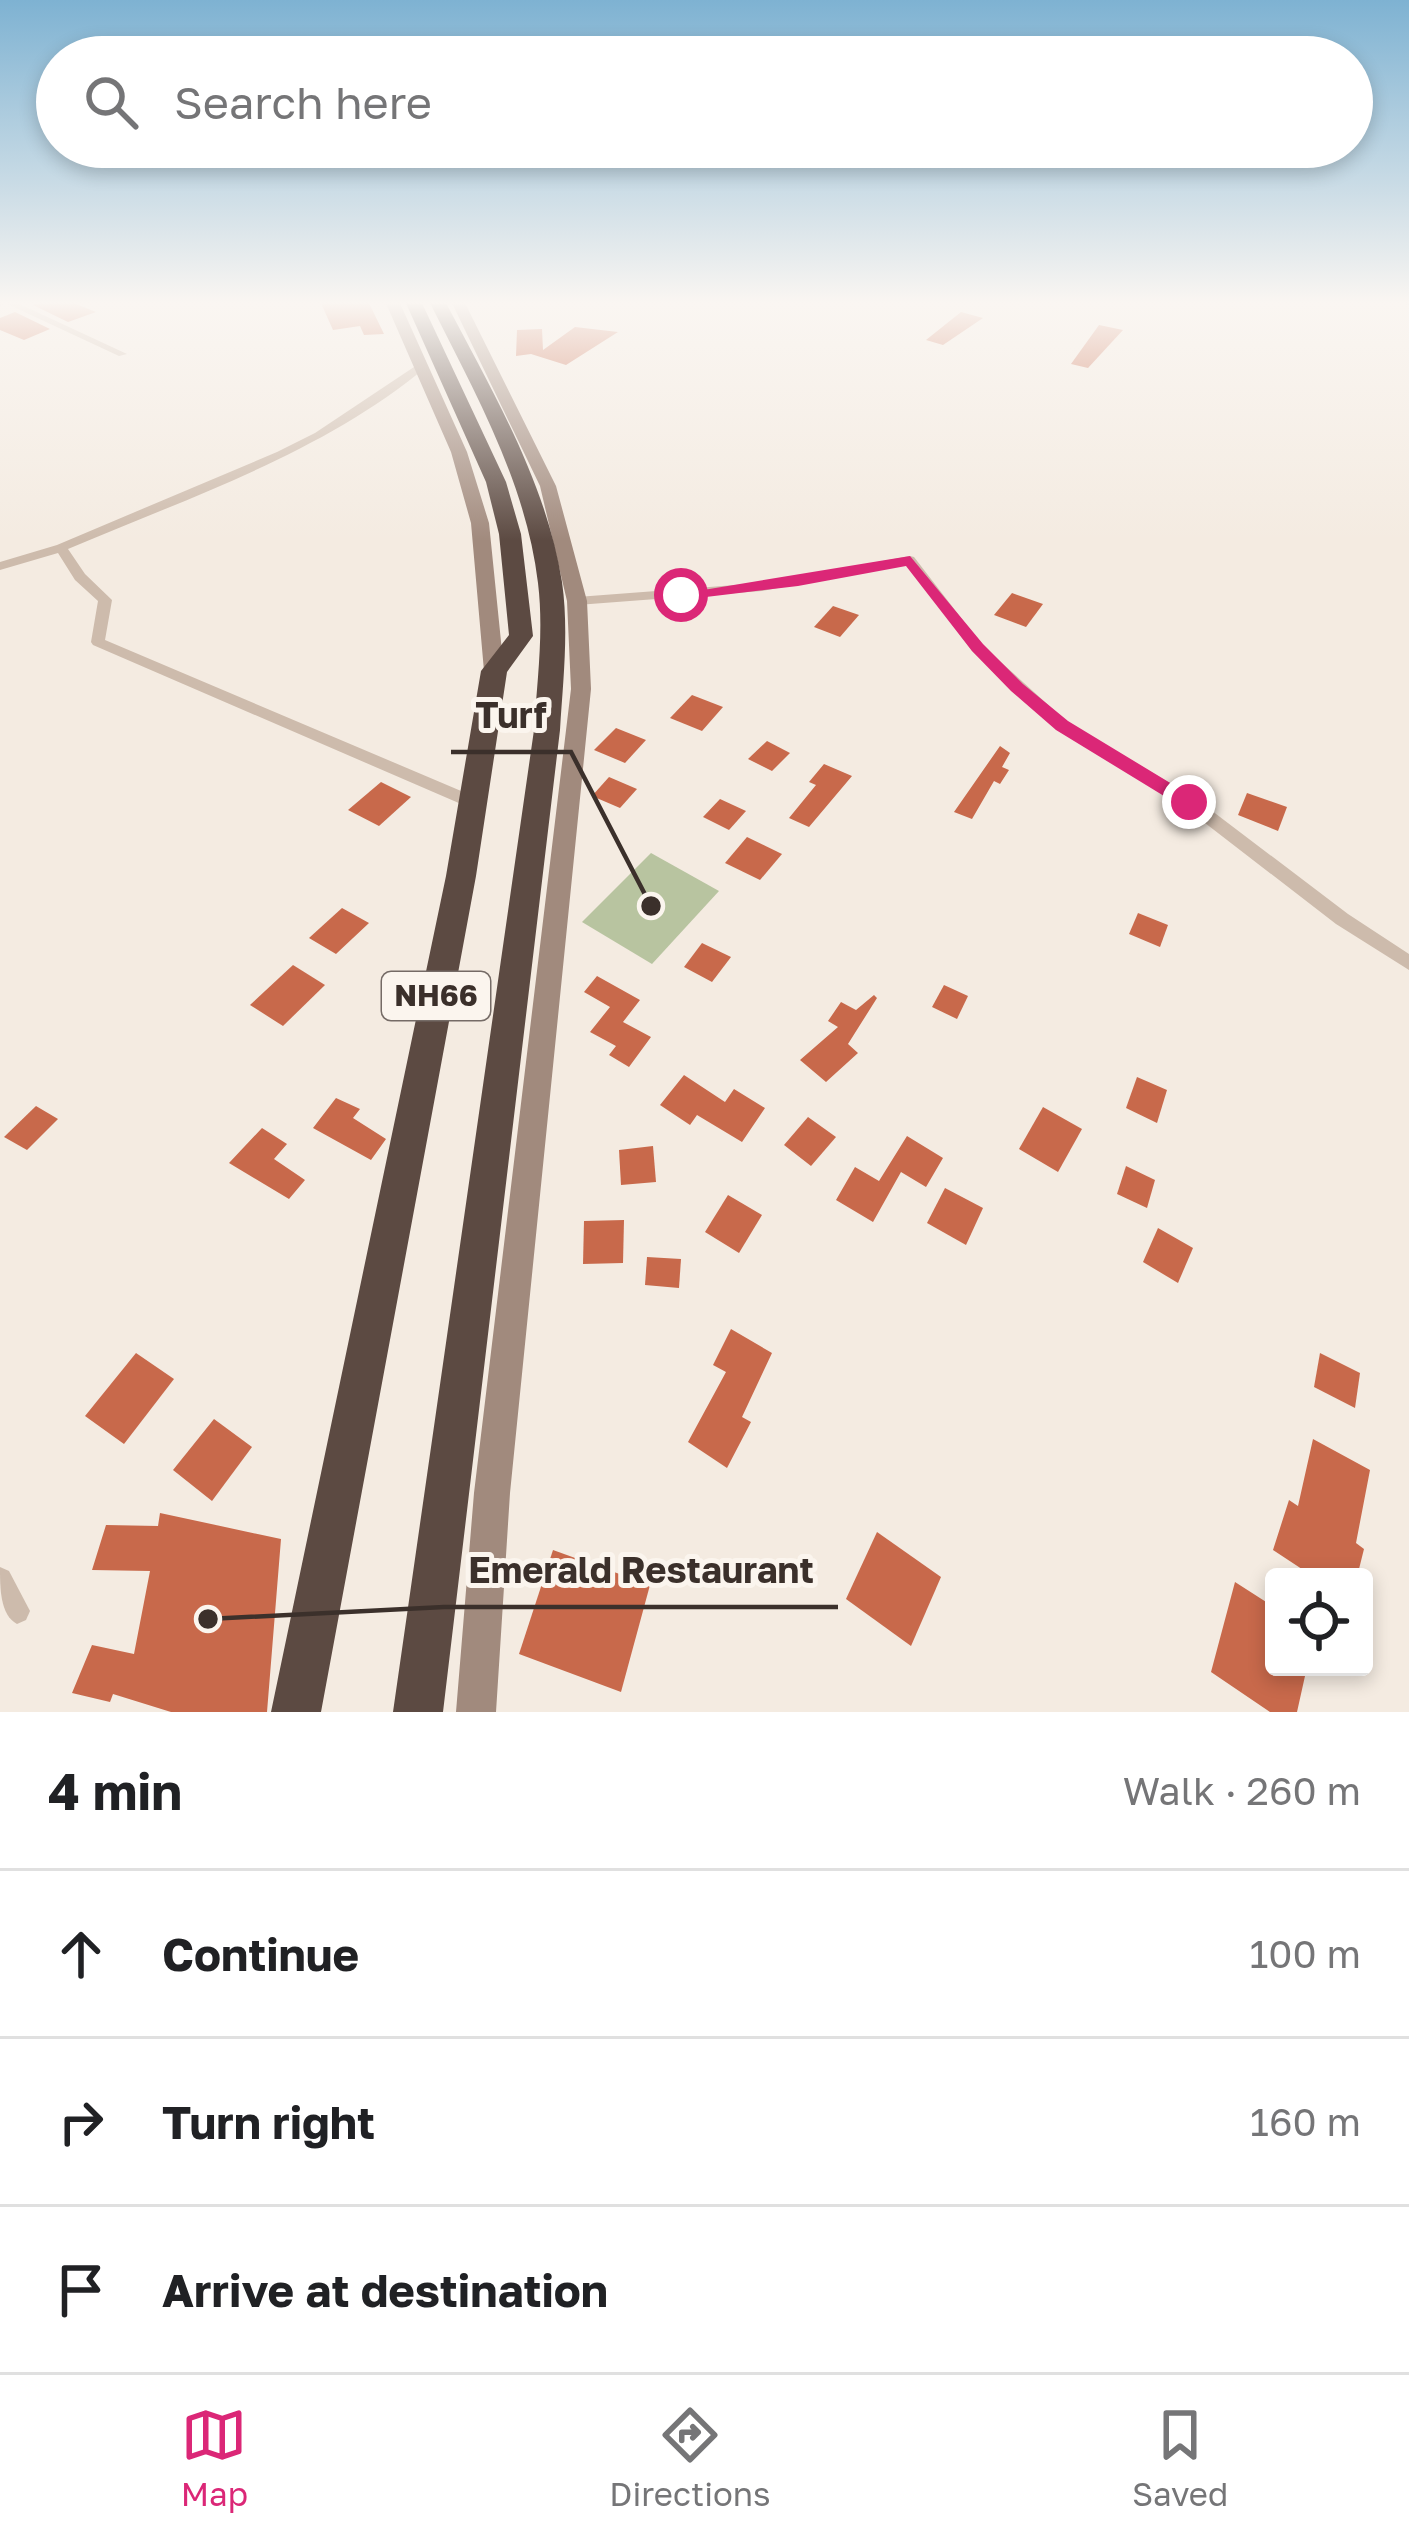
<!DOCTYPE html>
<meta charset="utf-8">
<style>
:root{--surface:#fff;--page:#f2f2f2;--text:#202124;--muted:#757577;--line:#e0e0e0;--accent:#db2777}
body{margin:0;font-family:"Golos Text",sans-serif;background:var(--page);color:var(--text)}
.controls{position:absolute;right:36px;bottom:36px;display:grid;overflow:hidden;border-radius:12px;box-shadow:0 6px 18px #0003}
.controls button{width:108px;height:108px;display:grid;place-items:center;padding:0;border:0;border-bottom:3px solid var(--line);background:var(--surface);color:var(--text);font:60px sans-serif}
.stop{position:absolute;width:36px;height:36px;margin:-27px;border:9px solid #db2777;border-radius:50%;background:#fff}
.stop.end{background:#db2777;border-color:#fff;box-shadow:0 3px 12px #0008}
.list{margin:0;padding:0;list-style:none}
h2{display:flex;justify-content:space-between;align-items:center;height:156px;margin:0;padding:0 48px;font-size:51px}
h2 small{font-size:39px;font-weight:400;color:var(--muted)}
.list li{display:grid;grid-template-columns:78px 1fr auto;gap:36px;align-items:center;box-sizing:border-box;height:168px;padding:0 48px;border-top:3px solid var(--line)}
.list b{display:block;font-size:45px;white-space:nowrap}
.list em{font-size:39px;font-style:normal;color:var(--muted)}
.icon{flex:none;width:66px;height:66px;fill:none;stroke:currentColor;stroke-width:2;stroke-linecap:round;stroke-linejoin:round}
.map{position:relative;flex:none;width:1409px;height:1712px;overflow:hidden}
.search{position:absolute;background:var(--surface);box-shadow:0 6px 18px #0003;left:36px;right:36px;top:36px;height:132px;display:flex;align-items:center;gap:30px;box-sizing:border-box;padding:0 42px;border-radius:66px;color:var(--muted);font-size:45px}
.sheet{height:660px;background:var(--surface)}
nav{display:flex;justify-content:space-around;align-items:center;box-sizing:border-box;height:168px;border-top:3px solid var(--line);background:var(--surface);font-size:33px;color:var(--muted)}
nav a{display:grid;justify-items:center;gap:6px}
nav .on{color:var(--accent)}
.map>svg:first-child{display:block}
</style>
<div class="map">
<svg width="1409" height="1712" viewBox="0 0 1409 1712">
<rect width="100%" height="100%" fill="#f4ebe1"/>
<!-- green -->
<polygon fill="#b8c4a0" points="651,853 719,891 652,964 582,922"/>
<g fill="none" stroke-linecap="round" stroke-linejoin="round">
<!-- stream -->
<polyline stroke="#7fb0b2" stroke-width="3" points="1404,301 1409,304"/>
</g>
<!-- building -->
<g fill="#c8694b">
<polygon points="44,301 69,301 96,312 68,322 33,305"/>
<polygon points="320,301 368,301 384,334 364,335 360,326 333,330"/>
<polygon points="15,312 50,329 24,340 0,330 0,318"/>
<polygon points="961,312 983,318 943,345 926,340"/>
<polygon points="1099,325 1123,330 1088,368 1071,364"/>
<polygon points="575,327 618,332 566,365 531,354 516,356 517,330 542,329 543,350"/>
<polygon points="1012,593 1043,604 1026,627 994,615"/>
<polygon points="833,606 859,615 840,637 814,627"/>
<polygon points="692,695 723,707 702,731 670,718"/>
<polygon points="616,728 646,740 625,763 594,750"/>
<polygon points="767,741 790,753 772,771 748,759"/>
<polygon points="1000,746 1010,753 1002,767 1009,770 1000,784 994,781 972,819 954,812"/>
<polygon points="824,764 852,776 809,827 789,818 816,785 809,782"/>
<polygon points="609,777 637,789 620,808 592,796"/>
<polygon points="381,782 411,797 379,826 348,810"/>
<polygon points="1247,793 1287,807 1278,831 1238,815"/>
<polygon points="720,799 746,811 729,830 703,817"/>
<polygon points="747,837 782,854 760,880 725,863"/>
<polygon points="342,908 369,923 336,954 309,938"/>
<polygon points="1138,913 1168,925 1160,947 1129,934"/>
<polygon points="702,943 731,957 712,982 684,967"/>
<polygon points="293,965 325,985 283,1026 250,1005"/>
<polygon points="597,976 640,1000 623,1022 651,1037 629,1067 609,1055 616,1046 590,1032 610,1007 584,992"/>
<polygon points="944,985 968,996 957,1019 932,1007"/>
<polygon points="874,995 877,998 848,1044 858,1053 826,1082 800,1060 838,1027 828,1021 841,1002 856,1010"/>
<polygon points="684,1075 725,1102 734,1089 765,1108 742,1142 697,1115 690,1125 660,1105"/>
<polygon points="1137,1077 1167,1090 1157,1123 1126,1108"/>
<polygon points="336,1098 360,1109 353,1118 386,1139 371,1160 313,1128"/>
<polygon points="36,1106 58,1119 27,1150 4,1137"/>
<polygon points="1043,1107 1082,1129 1058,1172 1019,1149"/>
<polygon points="808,1117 836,1137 811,1166 784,1145"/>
<polygon points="262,1128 287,1144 274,1159 305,1180 289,1199 229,1163"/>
<polygon points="907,1136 943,1158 926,1187 901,1172 873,1222 836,1200 855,1167 879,1181"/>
<polygon points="653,1146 656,1182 621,1185 619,1150"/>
<polygon points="1126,1166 1155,1180 1147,1208 1117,1194"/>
<polygon points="945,1188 983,1208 966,1245 927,1223"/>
<polygon points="728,1195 762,1215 739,1253 705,1232"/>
<polygon points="624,1220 623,1263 583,1264 584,1221"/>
<polygon points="1158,1228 1193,1248 1178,1283 1143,1262"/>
<polygon points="647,1257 681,1259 679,1288 645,1285"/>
<polygon points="731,1329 772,1353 742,1417 751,1422 727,1468 688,1442 726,1372 713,1365"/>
<polygon points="136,1353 174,1379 124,1444 85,1416"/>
<polygon points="1320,1353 1360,1373 1355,1408 1314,1387"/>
<polygon points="214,1419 252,1447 212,1501 173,1470"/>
<polygon points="1313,1439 1370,1470 1356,1543 1364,1549 1357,1577 1314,1577 1273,1550 1289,1500 1298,1506"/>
<polygon points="160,1513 281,1539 267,1712 171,1712 113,1694 110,1702 72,1693 92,1645 134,1654 150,1571 92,1570 106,1525 158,1526"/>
<polygon points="877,1532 941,1577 911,1646 846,1599"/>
<polygon points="553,1550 650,1585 621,1692 519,1654"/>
<polygon points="1235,1582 1274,1607 1274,1667 1307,1667 1297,1712 1270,1712 1211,1672"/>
</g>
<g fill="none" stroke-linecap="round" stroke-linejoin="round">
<!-- street -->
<g fill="#cdbbac" fill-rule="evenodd">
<polygon points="1,301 13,301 127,354 119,356"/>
<path d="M417 365 426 367C323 453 190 497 68 549L85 574 112 600 105 640 480 799 482 803 480 807H468L93 645 91 642 98 601 75 580 58 553 0 570V562L57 545 277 452 315 433Z"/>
<polygon points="910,556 914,557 982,645 1067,722 1195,798 1348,914 1409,954 1409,970 1336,924 1183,806 1057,730 972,651 907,564 762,591 577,605 570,601 577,597 762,583"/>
<path d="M0 1567 9 1571 30 1611 26 1620 17 1624C0 1615 0 1588 0 1567Z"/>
</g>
<!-- secondary -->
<g fill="#a18a7d" fill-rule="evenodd">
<polygon points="0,301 7,301 0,306"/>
<polygon points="385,301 399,301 467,452 489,523 504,671 501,676 487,676 484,671 471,523 451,452"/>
<polygon points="451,301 464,301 556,486 587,601 591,689 510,1493 496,1712 456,1712 474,1493 571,689 567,601 540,486"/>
</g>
<!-- highway -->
<g fill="#5c4a42" fill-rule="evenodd">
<polygon points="405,301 421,301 506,482 521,534 533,636 507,672 476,876 321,1712 271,1712 446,876 481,671 509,635 499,534 486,482"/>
<path d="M429 301H445C492 391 546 481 562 582 569 631 563 681 560 730L443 1712H393L534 730C537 681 544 632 538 583 526 482 474 391 429 301Z"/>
</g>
</g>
<!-- sky -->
<linearGradient id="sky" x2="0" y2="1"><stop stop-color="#7eb2d2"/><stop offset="0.56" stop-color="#faf6f2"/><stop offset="1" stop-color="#faf6f2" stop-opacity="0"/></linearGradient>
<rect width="1409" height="541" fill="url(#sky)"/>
<!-- route -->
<polygon fill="#db2777" points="910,556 983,644 1023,684 1068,721 1195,798 1195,807 1182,807 1056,730 1011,691 972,651 906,566 798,586 681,600 673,595"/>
<g text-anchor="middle" stroke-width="10" stroke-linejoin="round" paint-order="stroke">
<!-- shield labels -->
<rect fill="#fbf5ee" stroke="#756b66" stroke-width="3" x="382" y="972" width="108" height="48" rx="9"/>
<g font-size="30" font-weight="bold" fill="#3b302b">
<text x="436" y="1006">NH66</text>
</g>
</g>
<!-- callouts -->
<path fill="none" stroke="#3b302b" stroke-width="4.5" d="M651 906L571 752H451M208 1619L444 1607H838"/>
<g fill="#3b302b" stroke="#fbf5ee" stroke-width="4.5">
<circle cx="651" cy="906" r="12"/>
<circle cx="208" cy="1619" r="12"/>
</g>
<g font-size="36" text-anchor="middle" font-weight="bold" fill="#3b302b" stroke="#fbf5ee" stroke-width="10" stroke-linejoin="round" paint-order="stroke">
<text x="511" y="728">Turf</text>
<text x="641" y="1583">Emerald Restaurant</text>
</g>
</svg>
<div class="controls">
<button><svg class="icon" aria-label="locate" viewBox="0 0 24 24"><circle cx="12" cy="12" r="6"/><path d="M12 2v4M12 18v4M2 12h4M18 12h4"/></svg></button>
</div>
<div class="stop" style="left:681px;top:595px"></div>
<div class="stop end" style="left:1189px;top:802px"></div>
<div class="search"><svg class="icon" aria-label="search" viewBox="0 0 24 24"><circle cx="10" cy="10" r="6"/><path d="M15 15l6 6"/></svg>Search here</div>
</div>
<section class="sheet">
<h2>4 min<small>Walk · 260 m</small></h2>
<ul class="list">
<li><svg class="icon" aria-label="ahead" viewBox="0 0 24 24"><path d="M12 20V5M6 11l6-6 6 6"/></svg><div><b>Continue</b></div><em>100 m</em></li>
<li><svg class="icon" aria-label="right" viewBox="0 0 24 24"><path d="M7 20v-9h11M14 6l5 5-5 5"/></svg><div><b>Turn right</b></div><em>160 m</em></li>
<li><svg class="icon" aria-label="arrive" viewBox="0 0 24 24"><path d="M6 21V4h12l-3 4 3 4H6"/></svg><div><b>Arrive at destination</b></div></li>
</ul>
</section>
<nav>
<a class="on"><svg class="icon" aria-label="map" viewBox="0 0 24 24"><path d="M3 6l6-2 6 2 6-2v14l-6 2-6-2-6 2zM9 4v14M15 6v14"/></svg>Map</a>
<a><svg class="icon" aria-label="directions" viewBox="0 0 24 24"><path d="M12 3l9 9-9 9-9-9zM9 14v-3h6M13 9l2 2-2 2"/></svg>Directions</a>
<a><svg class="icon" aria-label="saved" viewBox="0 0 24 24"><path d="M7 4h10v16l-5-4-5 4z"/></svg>Saved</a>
</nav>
